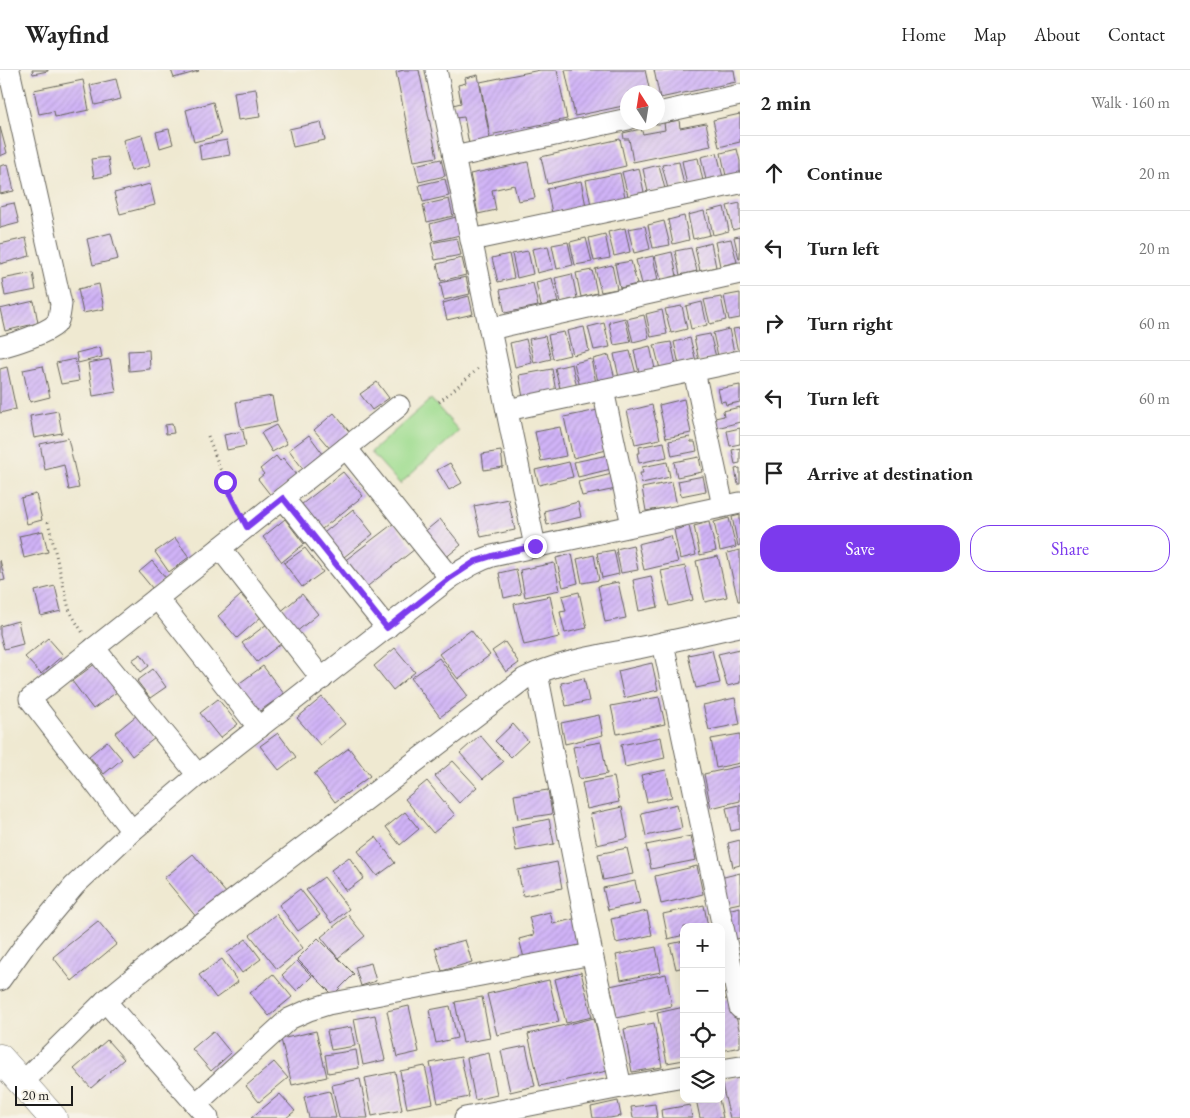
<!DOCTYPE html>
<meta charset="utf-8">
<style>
:root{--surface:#fff;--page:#f6f6f6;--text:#222;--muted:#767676;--line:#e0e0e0;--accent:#7c3aed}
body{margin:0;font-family:"EB Garamond",serif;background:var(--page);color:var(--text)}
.controls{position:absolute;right:15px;bottom:15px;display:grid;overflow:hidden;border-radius:10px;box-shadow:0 5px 20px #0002}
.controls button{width:45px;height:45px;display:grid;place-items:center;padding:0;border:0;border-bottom:1px solid var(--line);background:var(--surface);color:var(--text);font:25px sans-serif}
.compass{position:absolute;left:620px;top:15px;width:45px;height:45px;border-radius:50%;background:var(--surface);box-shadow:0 5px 20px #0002;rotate:348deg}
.scale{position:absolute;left:15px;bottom:12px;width:58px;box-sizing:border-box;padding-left:5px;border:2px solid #1c1c1c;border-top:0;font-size:14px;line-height:18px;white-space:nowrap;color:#1c1c1c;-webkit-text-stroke:4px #f7f3e8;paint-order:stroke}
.stop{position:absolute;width:15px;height:15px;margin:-11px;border:4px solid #7c3aed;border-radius:50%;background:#fff}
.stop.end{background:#7c3aed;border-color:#fff;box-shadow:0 1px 5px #0008}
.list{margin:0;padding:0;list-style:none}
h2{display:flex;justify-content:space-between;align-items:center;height:65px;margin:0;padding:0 20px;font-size:21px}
h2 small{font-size:16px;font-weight:400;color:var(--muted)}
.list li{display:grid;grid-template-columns:32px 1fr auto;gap:15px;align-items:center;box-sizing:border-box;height:75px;padding:0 20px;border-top:1px solid var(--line)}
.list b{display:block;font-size:19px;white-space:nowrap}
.list em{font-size:16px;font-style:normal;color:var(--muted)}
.actions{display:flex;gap:10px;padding:15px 20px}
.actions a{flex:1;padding:11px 0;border:1px solid var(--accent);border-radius:20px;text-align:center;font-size:18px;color:var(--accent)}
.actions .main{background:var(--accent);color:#fff}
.icon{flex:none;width:28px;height:28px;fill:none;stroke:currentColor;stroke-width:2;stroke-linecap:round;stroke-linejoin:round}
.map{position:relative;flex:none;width:740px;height:1048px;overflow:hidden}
header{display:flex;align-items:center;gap:30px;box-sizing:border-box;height:70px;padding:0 25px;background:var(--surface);border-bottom:1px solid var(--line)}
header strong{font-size:24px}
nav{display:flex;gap:28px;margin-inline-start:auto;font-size:18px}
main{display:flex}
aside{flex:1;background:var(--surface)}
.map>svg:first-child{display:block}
</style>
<header>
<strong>Wayfind</strong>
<nav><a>Home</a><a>Map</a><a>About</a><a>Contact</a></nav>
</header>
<main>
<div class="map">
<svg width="740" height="1048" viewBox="0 0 740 1048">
<defs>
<pattern id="building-hatch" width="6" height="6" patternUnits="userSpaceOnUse" patternTransform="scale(1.25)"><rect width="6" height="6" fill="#d0b3f7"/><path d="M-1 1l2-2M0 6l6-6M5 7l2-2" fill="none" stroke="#b299d3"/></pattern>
</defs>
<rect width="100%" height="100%" fill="#f7f3e8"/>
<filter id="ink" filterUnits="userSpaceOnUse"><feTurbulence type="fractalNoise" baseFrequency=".02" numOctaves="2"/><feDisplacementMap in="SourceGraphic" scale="10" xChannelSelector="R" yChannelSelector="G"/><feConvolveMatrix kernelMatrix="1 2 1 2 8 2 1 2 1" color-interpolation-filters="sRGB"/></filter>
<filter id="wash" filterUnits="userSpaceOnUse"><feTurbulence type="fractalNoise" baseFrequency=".0096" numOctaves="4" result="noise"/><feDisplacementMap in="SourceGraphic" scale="20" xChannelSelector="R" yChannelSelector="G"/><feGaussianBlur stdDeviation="1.12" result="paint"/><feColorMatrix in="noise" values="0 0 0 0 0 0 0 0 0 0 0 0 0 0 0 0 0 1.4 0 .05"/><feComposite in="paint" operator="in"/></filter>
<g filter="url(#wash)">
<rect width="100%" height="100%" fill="#efe9d1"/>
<!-- pitch -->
<polygon fill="#a0dd91" stroke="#5e7c56" points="431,329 459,361 400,414 371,382"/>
<g id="blocks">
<!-- building -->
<g fill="url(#building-hatch)">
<polygon points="32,0 48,0 48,1 33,4"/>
<polygon points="171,0 198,0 199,1 174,8"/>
<polygon points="404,0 419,0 437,87 414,91 396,2"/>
<polygon points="540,0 557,0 567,49 490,65 480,12"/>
<polygon points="565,0 645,0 650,22 628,22 628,35 575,46"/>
<polygon points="654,0 734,0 736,12 660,28"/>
<polygon points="478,5 490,69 469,74 464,47 456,48 453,35 461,33 458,15 466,13 465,8"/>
<polygon points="116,9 121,29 95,35 90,15"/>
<polygon points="83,10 89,40 55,47 54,41 39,44 34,20"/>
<polygon points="256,19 260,47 238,50 234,22"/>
<polygon points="213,32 221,65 194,72 186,40"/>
<polygon points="740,44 740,72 719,77 713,50"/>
<polygon points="679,50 680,58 706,53 711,76 633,92 629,69 624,69 623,63 641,59 643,64 665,60 664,53"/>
<polygon points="321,52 325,70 293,77 289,59"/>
<polygon points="0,57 7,83 0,86"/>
<polygon points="169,59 173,74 160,78 156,62"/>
<polygon points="142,65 150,96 131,101 123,70"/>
<polygon points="620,69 626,96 547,114 541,87"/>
<polygon points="227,70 230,85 201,90 199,75"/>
<polygon points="737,79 740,91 740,104 726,106 721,83"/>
<polygon points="717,83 723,107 706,110 701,87"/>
<polygon points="108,87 111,105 94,108 91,89"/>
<polygon points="698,88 703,111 687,115 682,91"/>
<polygon points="441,89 445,106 419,112 415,95"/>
<polygon points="528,92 535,128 518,131 514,115 492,120 496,140 478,144 470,104"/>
<polygon points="679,92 684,115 668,119 662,95"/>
<polygon points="8,94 14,121 0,124 0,96"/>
<polygon points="659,95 665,119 648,122 643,99"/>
<polygon points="639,98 644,122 628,126 622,102"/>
<polygon points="620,103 625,127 591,135 586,110"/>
<polygon points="445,109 449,126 423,132 419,115"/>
<polygon points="581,111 586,136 552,143 547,119"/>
<polygon points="150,114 155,135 120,144 114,123"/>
<polygon points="449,129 453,146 427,152 423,135"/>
<polygon points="14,133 19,153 0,158 0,136"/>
<polygon points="740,133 740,158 733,160 727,136"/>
<polygon points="724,137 729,161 713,165 708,141"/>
<polygon points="704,141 710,165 693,169 688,145"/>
<polygon points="684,146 689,170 673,174 668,150"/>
<polygon points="456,147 460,165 434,171 430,154"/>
<polygon points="664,151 670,175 653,178 648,155"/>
<polygon points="645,156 650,179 634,183 628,159"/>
<polygon points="625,158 630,182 614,186 608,162"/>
<polygon points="111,163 118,189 93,195 87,169"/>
<polygon points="605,164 610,188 594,191 589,168"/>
<polygon points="740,166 740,189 739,189 734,167"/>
<polygon points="26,168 30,186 0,194 0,174"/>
<polygon points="457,168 461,185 435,190 431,173"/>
<polygon points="586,168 592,192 575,195 570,172"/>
<polygon points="731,169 737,192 720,196 715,172"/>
<polygon points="568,172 573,195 557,199 552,175"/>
<polygon points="711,173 716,197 700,201 695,177"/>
<polygon points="548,176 553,199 537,203 532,179"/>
<polygon points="691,178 697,201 680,205 675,181"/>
<polygon points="528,181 533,204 517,208 512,184"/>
<polygon points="672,182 677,206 661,210 655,186"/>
<polygon points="509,184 514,208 498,212 492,188"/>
<polygon points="653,186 658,210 642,214 636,190"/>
<polygon points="462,188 466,205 441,211 437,194"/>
<polygon points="631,191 637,214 620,218 615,194"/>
<polygon points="612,195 617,219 601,222 595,199"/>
<polygon points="592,200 597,223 581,227 576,203"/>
<polygon points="33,203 36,220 5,226 2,209"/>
<polygon points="572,204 577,228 561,232 555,208"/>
<polygon points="466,207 470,224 444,230 440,213"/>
<polygon points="552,208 558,232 541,236 536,212"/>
<polygon points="533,213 538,236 505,243 500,220"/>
<polygon points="99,214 104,239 83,243 78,219"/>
<polygon points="740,223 740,248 729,250 724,226"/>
<polygon points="469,226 473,244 447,250 443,233"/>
<polygon points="721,227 726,250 710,254 704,230"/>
<polygon points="34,231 38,253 5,261 0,239"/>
<polygon points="702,232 707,255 691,259 686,236"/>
<polygon points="682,236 687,259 671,263 665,239"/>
<polygon points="662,240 667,264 651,267 646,244"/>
<polygon points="644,245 649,268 633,272 627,249"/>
<polygon points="625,248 631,272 614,275 609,252"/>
<polygon points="604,253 610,277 594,280 588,257"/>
<polygon points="584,257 589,281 573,285 567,261"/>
<polygon points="740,258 740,286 739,286 733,259"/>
<polygon points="729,259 734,282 718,286 713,263"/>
<polygon points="564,262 570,285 553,289 548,265"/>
<polygon points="710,264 716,287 699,291 694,267"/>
<polygon points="545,266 551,289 534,293 529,269"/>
<polygon points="690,268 696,291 679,295 674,272"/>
<polygon points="526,269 532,293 515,297 510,273"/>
<polygon points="671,272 676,295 660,299 654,275"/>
<polygon points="650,276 655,299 639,303 634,280"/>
<polygon points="100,277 102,287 78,293 76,283"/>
<polygon points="149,280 150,299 129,301 128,281"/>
<polygon points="630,281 636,304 619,308 614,284"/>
<polygon points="609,285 615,309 598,312 593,289"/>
<polygon points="75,289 79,311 61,314 56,293"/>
<polygon points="110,289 116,322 93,326 88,293"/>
<polygon points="591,289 596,313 580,317 574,293"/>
<polygon points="572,294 577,318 561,322 555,298"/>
<polygon points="43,296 50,327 30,332 23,300"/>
<polygon points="7,297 16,339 0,343 0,299"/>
<polygon points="552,299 556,322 523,328 519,305"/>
<polygon points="377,312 389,328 372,340 360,324"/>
<polygon points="740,315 740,332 726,335 725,331 721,332 718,319"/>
<polygon points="272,326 277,352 241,359 236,332"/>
<polygon points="684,329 691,363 666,368 659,335"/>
<polygon points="652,335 660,369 635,374 627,341"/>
<polygon points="740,337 740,352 717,358 715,348 724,346 723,341"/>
<polygon points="598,340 607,380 573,388 564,347"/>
<polygon points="58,341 62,363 34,368 30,346"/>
<polygon points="334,343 352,365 332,381 314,360"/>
<polygon points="172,354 174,363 166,364 165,355"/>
<polygon points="276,355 287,374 272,382 261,363"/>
<polygon points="560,357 566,386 541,391 535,362"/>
<polygon points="740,358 740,374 730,376 727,361"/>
<polygon points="243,361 246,376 227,380 224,365"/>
<polygon points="309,365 326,388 306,403 289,380"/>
<polygon points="690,367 691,372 695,372 697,381 672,386 669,371"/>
<polygon points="68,368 79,418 69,420 64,395 45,400 40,374"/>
<polygon points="664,372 667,387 639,393 637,383 640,383 639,377"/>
<polygon points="740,378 740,393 735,394 732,380"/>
<polygon points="501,381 503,397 484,400 482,384"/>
<polygon points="608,385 611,399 578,407 574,392"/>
<polygon points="276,386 280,391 283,388 298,406 272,427 258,409 264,404 260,399"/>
<polygon points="699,387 702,402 677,407 674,392"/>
<polygon points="569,392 573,407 539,415 535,400"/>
<polygon points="667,392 670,407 642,413 640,403 643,403 642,397"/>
<polygon points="450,393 462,413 449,420 437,400"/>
<polygon points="740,398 740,414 738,414 735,399"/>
<polygon points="343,402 363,426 317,463 297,438"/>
<polygon points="612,404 616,419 582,426 578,412"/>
<polygon points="703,406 706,421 681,426 678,411"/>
<polygon points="672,412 677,436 646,441 642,418"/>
<polygon points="36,424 42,450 27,454 21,428"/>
<polygon points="508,429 515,460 481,467 474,436"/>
<polygon points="578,432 581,447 547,455 544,441"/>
<polygon points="353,439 373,464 339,491 319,467"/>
<polygon points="740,445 740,475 738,476 732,447"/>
<polygon points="729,448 736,477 720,481 714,452"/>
<polygon points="285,449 304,474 282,492 263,467"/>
<polygon points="440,449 461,475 444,489 423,463"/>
<polygon points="709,452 716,481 700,485 694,456"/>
<polygon points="394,453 415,479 364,519 343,492"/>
<polygon points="689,456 696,485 680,489 674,460"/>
<polygon points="43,461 48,482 24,488 19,466"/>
<polygon points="671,466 678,492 644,500 638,474"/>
<polygon points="175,468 189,487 169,502 155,482"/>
<polygon points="633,475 638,500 621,503 616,479"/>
<polygon points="305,478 323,502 302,517 284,493"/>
<polygon points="614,480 619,504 602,508 597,483"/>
<polygon points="740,480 740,531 738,531 727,483"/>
<polygon points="572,484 578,513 563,517 556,488"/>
<polygon points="594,485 599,510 582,513 577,489"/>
<polygon points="718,486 727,527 705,532 696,491"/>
<polygon points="0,490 5,510 0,511"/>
<polygon points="152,491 166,508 153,519 139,502"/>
<polygon points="554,493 560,520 525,527 520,500"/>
<polygon points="685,496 693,530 669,536 661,501"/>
<polygon points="516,499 521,524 504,528 499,503"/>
<polygon points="651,506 658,537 639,541 633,510"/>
<polygon points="618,512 626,548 605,552 598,516"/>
<polygon points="55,516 61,541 41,546 35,521"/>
<polygon points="579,522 587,558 565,563 560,542 566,541 562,526"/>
<polygon points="302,524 318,544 295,563 279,543"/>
<polygon points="241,525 261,547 237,568 218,546"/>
<polygon points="550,526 559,567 524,575 514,534"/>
<polygon points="18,551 23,574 4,579 0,565 0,556"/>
<polygon points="267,554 282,573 257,592 242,573"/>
<polygon points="471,560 490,585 458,609 439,584"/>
<polygon points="48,568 63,585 41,604 25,587"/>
<polygon points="505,572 519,593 506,602 492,581"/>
<polygon points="395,578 415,602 393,620 374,596"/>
<polygon points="740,579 740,613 727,616 718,584"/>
<polygon points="712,580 720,613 696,618 688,585"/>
<polygon points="141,584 149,596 141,602 132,590"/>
<polygon points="439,588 468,626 440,647 411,608"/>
<polygon points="96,593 117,622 93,639 72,611"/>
<polygon points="652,593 658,620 624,628 618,601"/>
<polygon points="263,596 284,624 257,643 237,615"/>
<polygon points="153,599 166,617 150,628 137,611"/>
<polygon points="584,608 589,631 566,636 561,613"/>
<polygon points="322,627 345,654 320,675 297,648"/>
<polygon points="659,627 665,654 617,664 611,636"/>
<polygon points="735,628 740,654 709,660 703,635"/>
<polygon points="218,629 238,654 220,668 200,643"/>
<polygon points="137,645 155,668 132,686 115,663"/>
<polygon points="599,645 603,665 565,674 561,653"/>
<polygon points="513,654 528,671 511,687 495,671"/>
<polygon points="278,663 296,687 279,700 260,676"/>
<polygon points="740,664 740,693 716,698 711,669"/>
<polygon points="480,665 503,692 483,709 460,683"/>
<polygon points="661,667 665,688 625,697 621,675"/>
<polygon points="107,671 122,689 104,704 89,686"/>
<polygon points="601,672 607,704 579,709 573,677"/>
<polygon points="349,678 370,706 335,732 314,704"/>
<polygon points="453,691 477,717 459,733 435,706"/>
<polygon points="740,696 740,731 711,738 704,704"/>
<polygon points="666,700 672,727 647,732 641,705"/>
<polygon points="614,707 619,732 587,739 582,713"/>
<polygon points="427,711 455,745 433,763 405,729"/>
<polygon points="548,720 552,744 518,749 514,725"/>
<polygon points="677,734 682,758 646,766 641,743"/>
<polygon points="740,735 740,759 731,761 726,738"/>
<polygon points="622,737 628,768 597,775 590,744"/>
<polygon points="405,742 419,759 400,775 386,757"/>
<polygon points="549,749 554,774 516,781 512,757"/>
<polygon points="691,766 696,790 651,799 646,775"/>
<polygon points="376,767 395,793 377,806 358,781"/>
<polygon points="740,770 740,795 733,797 728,773"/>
<polygon points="627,778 633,804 603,810 598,784"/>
<polygon points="193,784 227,824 197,848 164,808"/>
<polygon points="349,787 364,808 346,821 331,800"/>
<polygon points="557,792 562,818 523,826 518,800"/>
<polygon points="697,796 703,824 661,834 655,806"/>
<polygon points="740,803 740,833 726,836 720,808"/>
<polygon points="324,807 349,839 332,853 306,820"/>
<polygon points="635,811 640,833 608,840 603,818"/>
<polygon points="300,819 320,845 298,861 279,835"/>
<polygon points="704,835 708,857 684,857 684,865 668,869 663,844"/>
<polygon points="740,837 740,868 734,870 727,840"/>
<polygon points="647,841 652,865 616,873 611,849"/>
<polygon points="550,842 553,854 577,848 584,874 524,888 519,869 534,865 529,847"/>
<polygon points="276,844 303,878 277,899 250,865"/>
<polygon points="348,845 365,866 338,888 321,867"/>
<polygon points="98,851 117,874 72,911 53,887"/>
<polygon points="318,868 354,904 333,925 297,889"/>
<polygon points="246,869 261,889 242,903 227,883"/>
<polygon points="465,870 472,892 442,901 435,878"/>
<polygon points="684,871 684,897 676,899 670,874"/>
<polygon points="656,877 661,902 621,910 616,885"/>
<polygon points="222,889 238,912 216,928 199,905"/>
<polygon points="297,891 312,906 297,921 282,905"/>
<polygon points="371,893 376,911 361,916 355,897"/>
<polygon points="581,902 592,947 566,953 555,909"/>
<polygon points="273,904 292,927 269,946 250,923"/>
<polygon points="666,904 672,936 617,948 610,916"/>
<polygon points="549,910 559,952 497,965 487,924"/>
<polygon points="482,927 490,968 463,973 455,932"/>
<polygon points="732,928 740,964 740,977 721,981 721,930"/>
<polygon points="409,936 419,982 397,987 387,941"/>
<polygon points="450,936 457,968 436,973 429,940"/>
<polygon points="684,937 684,990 667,993 657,943"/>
<polygon points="375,945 385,990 363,995 354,949"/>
<polygon points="594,948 607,1001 540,1016 528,964"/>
<polygon points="654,953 662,997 632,1002 624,959"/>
<polygon points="351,957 355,976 331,980 327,961"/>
<polygon points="213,961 231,983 211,1001 192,979"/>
<polygon points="316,961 327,1007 292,1015 281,969"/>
<polygon points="107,970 124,989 91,1018 74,999"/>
<polygon points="526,976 535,1016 510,1022 501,981"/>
<polygon points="356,980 359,998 328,1003 325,985"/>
<polygon points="489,983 497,1025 475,1030 467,988"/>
<polygon points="461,987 469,1027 438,1033 430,993"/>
<polygon points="274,992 288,1008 259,1032 246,1016"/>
<polygon points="425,996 433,1033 407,1038 400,1001"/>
<polygon points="395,1002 402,1040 372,1046 365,1008"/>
<polygon points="740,1006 740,1048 730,1048 721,1011"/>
<polygon points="360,1009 368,1048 339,1048 332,1015"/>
<polygon points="330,1021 336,1048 309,1048 304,1027"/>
<polygon points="280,1024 295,1041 286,1048 251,1048"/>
<polygon points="696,1029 719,1029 723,1048 700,1048"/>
<polygon points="618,1031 621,1046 610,1048 593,1048 591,1037"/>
<polygon points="655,1034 657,1048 633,1048 631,1037"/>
<polygon points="690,1035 692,1048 662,1048 661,1040"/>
</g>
</g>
</g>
<g filter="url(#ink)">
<use href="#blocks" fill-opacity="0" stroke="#66645b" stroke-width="1"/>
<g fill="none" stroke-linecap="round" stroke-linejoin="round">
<!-- minor casing -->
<g stroke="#66645b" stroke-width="23">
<g id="minor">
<polyline points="436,0 535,476"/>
<polyline points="658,43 740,25"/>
<polyline points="454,87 628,49"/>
<polyline points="471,170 740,113"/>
<polyline points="490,259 740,203"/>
<path d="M0 277C13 274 47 263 56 254 60 249 60 240 61 234L9 0"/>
<polyline points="694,301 723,436"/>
<polyline points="603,320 632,455"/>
<polyline points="507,340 740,291"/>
<polyline points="346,378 450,508"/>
<polyline points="283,428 387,558"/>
<polyline points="220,478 322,609"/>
<polyline points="157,528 259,658"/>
<polyline points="663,573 740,938"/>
<polyline points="94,578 198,705"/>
<polyline points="537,603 592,884 621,1017"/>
<polyline points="132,761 30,629 399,336"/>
<path d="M0 910 28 871 74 816 132 761 198 705 450 508C464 499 476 491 492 486L740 433"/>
<polyline points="105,931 208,1048"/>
<polyline points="721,1000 740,997"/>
<path d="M22 1013 105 931 159 887 524 609C556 593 592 587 627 580 665 573 702 564 740 556"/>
<polyline points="196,1034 289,949 309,940 328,934 592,884"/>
<polyline points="465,1048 621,1017 684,1006"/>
</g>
</g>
<!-- primary casing -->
<g stroke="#66645b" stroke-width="29">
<polyline id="primary" points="0,988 53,1048"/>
</g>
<!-- path -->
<g stroke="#66645b" stroke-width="3" stroke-dasharray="1 4" stroke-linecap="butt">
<polyline points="439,332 478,299"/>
<polyline points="208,366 225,412 237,439"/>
<polyline points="48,452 69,539 76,552 83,563"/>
</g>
<!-- minor -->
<use href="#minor" stroke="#fff" stroke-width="21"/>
<!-- primary -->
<use href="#primary" stroke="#fff" stroke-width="28"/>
</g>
</g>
<g fill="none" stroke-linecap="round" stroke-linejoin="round" filter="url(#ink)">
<!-- route -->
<polyline stroke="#7c3aed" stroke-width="6" points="225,412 232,428 247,457 283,428 387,558 450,508 476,491 492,486 535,476"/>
</g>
</svg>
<div class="controls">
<button>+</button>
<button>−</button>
<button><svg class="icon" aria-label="locate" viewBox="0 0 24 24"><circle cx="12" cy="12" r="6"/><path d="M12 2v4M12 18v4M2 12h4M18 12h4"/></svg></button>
<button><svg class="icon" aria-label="layers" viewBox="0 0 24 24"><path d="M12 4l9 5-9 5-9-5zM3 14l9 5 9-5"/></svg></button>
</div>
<svg class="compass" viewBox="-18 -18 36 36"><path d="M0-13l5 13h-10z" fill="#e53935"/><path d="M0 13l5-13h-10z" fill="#767676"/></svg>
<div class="scale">20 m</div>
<div class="stop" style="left:225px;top:412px"></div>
<div class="stop end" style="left:535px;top:476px"></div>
</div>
<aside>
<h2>2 min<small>Walk · 160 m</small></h2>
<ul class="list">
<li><svg class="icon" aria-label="ahead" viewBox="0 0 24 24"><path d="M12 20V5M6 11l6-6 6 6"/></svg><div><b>Continue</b></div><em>20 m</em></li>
<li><svg class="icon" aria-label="left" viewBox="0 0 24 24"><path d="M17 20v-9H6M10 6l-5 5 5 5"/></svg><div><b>Turn left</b></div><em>20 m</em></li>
<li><svg class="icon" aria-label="right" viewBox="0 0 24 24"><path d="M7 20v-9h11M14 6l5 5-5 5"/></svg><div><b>Turn right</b></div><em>60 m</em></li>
<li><svg class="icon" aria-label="left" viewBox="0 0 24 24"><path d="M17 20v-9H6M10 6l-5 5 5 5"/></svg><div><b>Turn left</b></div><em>60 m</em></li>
<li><svg class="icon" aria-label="arrive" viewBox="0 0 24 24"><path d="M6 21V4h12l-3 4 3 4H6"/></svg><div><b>Arrive at destination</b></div></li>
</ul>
<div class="actions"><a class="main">Save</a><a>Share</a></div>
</aside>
</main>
